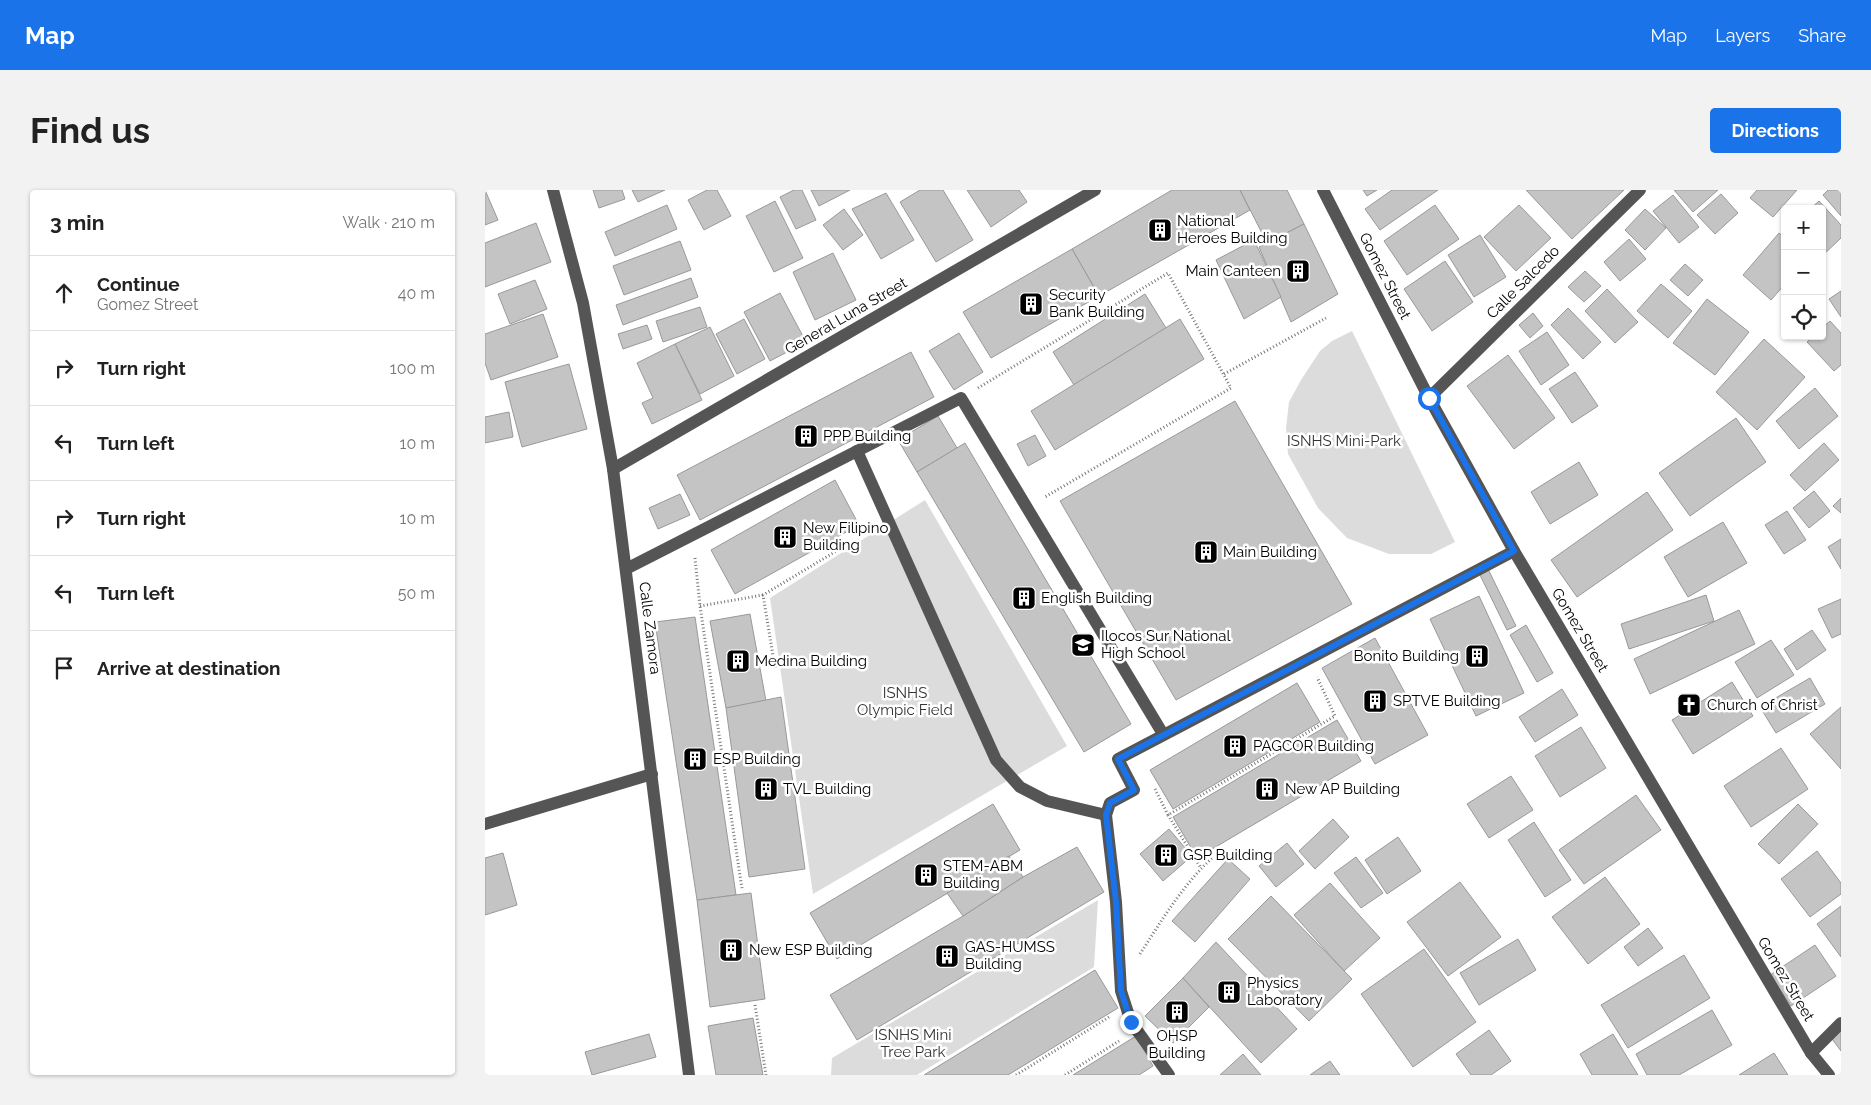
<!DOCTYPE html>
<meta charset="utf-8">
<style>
:root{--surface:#fff;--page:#f2f2f2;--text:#222;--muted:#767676;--line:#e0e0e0;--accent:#1a73e8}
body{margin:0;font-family:Raleway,sans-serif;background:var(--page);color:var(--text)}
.controls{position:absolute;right:15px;top:15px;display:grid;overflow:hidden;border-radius:5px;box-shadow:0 1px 4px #0004}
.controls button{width:45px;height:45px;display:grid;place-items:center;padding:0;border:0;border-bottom:1px solid var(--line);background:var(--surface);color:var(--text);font:25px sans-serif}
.stop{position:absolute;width:15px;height:15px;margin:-11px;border:4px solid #1a73e8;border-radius:50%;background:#fff}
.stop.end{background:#1a73e8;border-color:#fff;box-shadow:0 1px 5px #0008}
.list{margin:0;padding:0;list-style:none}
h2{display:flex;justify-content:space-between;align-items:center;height:65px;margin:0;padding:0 20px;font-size:21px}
h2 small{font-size:16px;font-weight:400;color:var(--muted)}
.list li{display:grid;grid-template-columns:32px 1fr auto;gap:15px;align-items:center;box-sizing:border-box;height:75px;padding:0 20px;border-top:1px solid var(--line)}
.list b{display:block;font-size:19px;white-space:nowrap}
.list p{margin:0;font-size:16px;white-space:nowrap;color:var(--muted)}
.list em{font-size:16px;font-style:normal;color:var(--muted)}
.icon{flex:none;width:28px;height:28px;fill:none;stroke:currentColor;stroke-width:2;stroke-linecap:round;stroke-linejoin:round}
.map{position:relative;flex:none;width:1356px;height:885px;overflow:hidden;border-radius:5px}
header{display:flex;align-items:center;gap:30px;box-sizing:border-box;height:70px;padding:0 25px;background:var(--accent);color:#fff}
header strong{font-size:24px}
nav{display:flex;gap:28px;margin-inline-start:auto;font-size:18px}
.intro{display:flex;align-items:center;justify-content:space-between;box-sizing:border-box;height:120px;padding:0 30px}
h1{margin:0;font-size:35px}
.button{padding:12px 22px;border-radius:5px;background:var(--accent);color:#fff;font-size:18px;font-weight:700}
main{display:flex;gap:30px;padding:0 30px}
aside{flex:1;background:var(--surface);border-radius:5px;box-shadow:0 1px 4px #0004}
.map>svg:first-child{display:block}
</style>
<header>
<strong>Map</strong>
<nav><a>Map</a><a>Layers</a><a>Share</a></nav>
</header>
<div class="intro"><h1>Find us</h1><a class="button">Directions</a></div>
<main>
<aside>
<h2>3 min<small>Walk · 210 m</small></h2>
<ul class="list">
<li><svg class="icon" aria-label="ahead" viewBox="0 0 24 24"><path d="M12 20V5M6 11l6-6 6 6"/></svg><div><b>Continue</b><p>Gomez Street</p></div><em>40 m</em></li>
<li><svg class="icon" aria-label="right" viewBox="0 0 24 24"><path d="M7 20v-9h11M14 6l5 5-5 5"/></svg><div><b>Turn right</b></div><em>100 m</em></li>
<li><svg class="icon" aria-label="left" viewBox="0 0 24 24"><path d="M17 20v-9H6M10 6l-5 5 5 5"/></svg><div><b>Turn left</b></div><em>10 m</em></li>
<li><svg class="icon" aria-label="right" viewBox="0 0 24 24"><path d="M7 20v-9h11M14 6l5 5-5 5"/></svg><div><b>Turn right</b></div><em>10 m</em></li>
<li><svg class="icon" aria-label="left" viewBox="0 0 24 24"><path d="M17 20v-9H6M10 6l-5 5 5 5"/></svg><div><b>Turn left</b></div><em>50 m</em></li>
<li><svg class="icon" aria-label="arrive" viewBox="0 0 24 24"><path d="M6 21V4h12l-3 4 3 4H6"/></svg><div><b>Arrive at destination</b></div></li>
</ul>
</aside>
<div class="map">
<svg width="1356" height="885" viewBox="0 0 1356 885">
<rect width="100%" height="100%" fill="#fff"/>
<!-- green -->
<g fill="#dcdcdc">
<polygon points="867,141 970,352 946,364 904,364 862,348 833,318 803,264 801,238 804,212 816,190 835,161 847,151"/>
<polygon points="440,310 582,556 328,704 285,408"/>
<polygon points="613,710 609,777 432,885 346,885 347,868"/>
</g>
<!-- building -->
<g fill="#c4c4c4" stroke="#999">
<polygon points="0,0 13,30 0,35"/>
<polygon points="108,0 137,0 140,9 114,18"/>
<polygon points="147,0 180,0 153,12"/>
<polygon points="222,0 232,0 246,26 219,40 203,10"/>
<polygon points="309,0 317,0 331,30 311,39 295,7"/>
<polygon points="326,0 365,0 334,16"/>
<polygon points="435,0 458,0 488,50 451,72 415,12"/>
<polygon points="482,0 534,0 542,12 506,37"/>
<polygon points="687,0 755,0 765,20 614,106 587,59"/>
<polygon points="755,0 802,0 819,34 782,53"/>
<polygon points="878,0 892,0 882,6"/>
<polygon points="907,0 953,0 895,40 880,19"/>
<polygon points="1041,0 1139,0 1087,49"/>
<polygon points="1189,0 1233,0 1208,22"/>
<polygon points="1272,0 1312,0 1288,27 1265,8"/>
<polygon points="1343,0 1356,0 1356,26 1338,5"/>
<polygon points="401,3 429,50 396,69 367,19"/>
<polygon points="1236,4 1253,23 1230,44 1212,25"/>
<polygon points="1188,5 1214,37 1194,53 1168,21"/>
<polygon points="290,11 318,68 289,82 261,26"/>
<polygon points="1334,11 1356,35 1356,48 1337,66 1337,19 1325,19"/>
<polygon points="182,15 192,39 130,66 120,42"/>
<polygon points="950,15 974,49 922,85 899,51"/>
<polygon points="1034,15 1066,48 1031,81 999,47"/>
<polygon points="359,19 378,45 358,60 338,35"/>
<polygon points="1160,19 1181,38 1160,60 1140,40"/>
<polygon points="51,33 66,72 0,97 0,53"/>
<polygon points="819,34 853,104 806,132 774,57"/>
<polygon points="1294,43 1300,48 1300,94 1286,110 1258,85"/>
<polygon points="995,45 1021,87 989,107 963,65"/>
<polygon points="1144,49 1161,69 1135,91 1119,72"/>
<polygon points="769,50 796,107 759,129 731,70"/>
<polygon points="195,51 206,80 139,105 128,76"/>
<polygon points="587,59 614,106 506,168 478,122"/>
<polygon points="348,63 371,110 330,130 308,82"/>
<polygon points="960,71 988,112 947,141 919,99"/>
<polygon points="1200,74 1218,90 1203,106 1185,90"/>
<polygon points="1100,81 1116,96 1099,112 1083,97"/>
<polygon points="206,88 213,107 138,135 131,115"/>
<polygon points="50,90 62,119 25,134 13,104"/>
<polygon points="1176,94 1207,121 1183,148 1152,121"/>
<polygon points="1122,99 1153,132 1130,153 1100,121"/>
<polygon points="1356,101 1356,127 1344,109"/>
<polygon points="295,103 321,152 285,171 259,122"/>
<polygon points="660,104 681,138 589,195 568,162"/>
<polygon points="1222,109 1264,142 1230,185 1188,153"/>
<polygon points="215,117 222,137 178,152 171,131"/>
<polygon points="1083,118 1116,152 1098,169 1066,135"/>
<polygon points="1048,123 1058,136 1045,148 1034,135"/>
<polygon points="58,124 73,167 6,190 0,173 0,144"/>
<polygon points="259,129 280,169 252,184 231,144"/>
<polygon points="695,129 719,169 570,260 546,221"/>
<polygon points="1345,131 1356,143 1356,175 1349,181 1322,152 1329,146 1337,146 1337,138"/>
<polygon points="162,135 167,149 138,159 133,144"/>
<polygon points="225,137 249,186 215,204 190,154"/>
<polygon points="1062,142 1084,175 1056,195 1034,161"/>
<polygon points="474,143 498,182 469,200 444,161"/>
<polygon points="1279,149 1320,187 1272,240 1231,202"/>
<polygon points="190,154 217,210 167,234 157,213 168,208 152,173"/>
<polygon points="426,162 449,207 215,330 192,285"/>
<polygon points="1023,165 1070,228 1029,259 982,196"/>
<polygon points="84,174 102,239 37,257 20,192"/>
<polygon points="1090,182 1113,216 1087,233 1064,199"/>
<polygon points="1330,198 1353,226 1314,259 1291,231"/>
<polygon points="750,211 867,414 691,510 575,311"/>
<polygon points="24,222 28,247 0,253 0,227"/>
<polygon points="453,226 472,258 432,282 413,250"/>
<polygon points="1251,228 1281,272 1205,326 1174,283"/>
<polygon points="550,245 561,266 543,276 532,254"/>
<polygon points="480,253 646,534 599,562 432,282"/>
<polygon points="1339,253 1354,270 1320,301 1305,285"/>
<polygon points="1094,272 1113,305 1065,334 1046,302"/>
<polygon points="350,290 374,335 250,404 226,360"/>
<polygon points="1329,301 1345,321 1324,338 1308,318"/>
<polygon points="1162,302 1188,340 1092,407 1066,370"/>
<polygon points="195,304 205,325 173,339 164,318"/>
<polygon points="1356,308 1356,323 1348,316"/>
<polygon points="1302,321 1321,350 1299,364 1280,335"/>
<polygon points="1238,332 1262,373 1203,407 1179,367"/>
<polygon points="1356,349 1356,379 1343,357"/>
<polygon points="1002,377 1031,436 1022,440 993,381"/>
<polygon points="1221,405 1229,431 1144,459 1136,434"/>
<polygon points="994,406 1039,503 991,526 945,429"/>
<polygon points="1356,409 1356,444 1347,448 1333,419"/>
<polygon points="1254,420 1270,454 1165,504 1149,469"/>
<polygon points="265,424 281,511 241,518 225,431"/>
<polygon points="210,427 251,705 212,710 170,432"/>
<polygon points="1041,435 1068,483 1052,492 1025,445"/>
<polygon points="1327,440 1341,460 1312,480 1299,459"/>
<polygon points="890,448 943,545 890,574 837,478"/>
<polygon points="1286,450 1309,485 1272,508 1250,472"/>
<polygon points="1325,488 1340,514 1291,543 1275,517"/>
<polygon points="1247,492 1268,526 1208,564 1187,530"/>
<polygon points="812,493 835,532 688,619 665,580"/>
<polygon points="1077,499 1093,525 1050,552 1034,527"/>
<polygon points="296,507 320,679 264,687 241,518"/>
<polygon points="1356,517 1356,579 1325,544"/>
<polygon points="852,530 876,571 712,668 688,627"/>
<polygon points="1096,537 1121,578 1075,607 1050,566"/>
<polygon points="1296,558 1323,599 1266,637 1239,596"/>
<polygon points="1026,586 1048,620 1004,648 982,614"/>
<polygon points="1151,605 1176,640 1099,694 1074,660"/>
<polygon points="508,614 535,660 352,769 325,723"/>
<polygon points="1313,614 1333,634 1294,674 1273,654"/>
<polygon points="848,629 864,647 830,679 814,661"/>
<polygon points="1049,632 1086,690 1060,707 1023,650"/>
<polygon points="684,639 707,666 678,691 655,664"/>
<polygon points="913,647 936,681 902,704 880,670"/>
<polygon points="802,653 819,674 791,697 774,676"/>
<polygon points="592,657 619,702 372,850 345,805 478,726 538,687"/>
<polygon points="1332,661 1356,693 1356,704 1325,727 1296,689"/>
<polygon points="18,663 32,715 0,725 0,668"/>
<polygon points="524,666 538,687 478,726 462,703"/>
<polygon points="871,667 898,703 876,718 849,683"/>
<polygon points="743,669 765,689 710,752 687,731"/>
<polygon points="1120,687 1155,734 1103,774 1067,727"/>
<polygon points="975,692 1016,747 963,786 922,732"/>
<polygon points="845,693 895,748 859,781 809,725"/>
<polygon points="266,703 280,809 225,817 212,710"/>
<polygon points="786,706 867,789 824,831 743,749"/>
<polygon points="1356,716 1356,767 1332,734"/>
<polygon points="1163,738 1178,758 1153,776 1139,757"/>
<polygon points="1033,749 1051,780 994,815 975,783"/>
<polygon points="731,752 812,839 776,873 698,788"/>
<polygon points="1330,755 1351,786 1306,816 1285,785"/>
<polygon points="939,759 991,832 928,877 876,804"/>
<polygon points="1199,765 1225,808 1143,858 1116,815"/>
<polygon points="610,780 633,818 523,885 439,885"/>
<polygon points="698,788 724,817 688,853 660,826"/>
<polygon points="1227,820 1247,855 1194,885 1162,885 1151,864"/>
<polygon points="268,828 278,885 231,885 223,836"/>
<polygon points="1004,840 1026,871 1006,885 986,885 971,864"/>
<polygon points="1356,841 1356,861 1347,849"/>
<polygon points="164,844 171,867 107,885 100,862"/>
<polygon points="1128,844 1153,885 1107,885 1095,864"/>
<polygon points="651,846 668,876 654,885 588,885"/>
<polygon points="1289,863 1303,885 1254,885"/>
<polygon points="758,864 776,885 735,885"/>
<polygon points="845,871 855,885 825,885"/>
</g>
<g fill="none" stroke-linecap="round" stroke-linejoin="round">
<!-- path -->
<g stroke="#777" stroke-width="3" stroke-dasharray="1 2.5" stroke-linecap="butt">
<polyline points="739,184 841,128"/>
<polyline points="493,198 683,83 746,198 560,307"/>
<polyline points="210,368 215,416 257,699"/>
<polyline points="215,416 278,405"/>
<polyline points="290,478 278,405 363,354"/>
<polyline points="670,599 683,625 850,526 832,487"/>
<polyline points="683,625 716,678"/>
<path d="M655 764C677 730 697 696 727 668"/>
<polyline points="270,815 281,885"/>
<polyline points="531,885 624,827"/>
<polyline points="580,885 634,851"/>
</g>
<!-- minor -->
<g stroke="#555" stroke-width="12">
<polyline points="68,0 98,113 128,279 204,885"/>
<polyline points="838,0 944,208 1029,361 1326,863 1344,885"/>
<polyline points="944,208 1155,0"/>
<polyline points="372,261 511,570 535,597 562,611 621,625"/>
<polyline points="128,279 610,0"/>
<polyline points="141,379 476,208 678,544"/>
<polyline points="0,634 167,584"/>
<polyline points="1326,863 1356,833"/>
<polyline points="684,885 646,832 636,801 631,712 621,625 625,613 649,600 633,569 1029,361"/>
</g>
</g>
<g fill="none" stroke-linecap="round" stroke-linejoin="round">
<!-- route -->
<polyline stroke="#1a73e8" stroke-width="6" points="646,832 636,801 631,712 621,625 625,613 649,600 633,569 1029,361 944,208"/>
</g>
<!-- icons -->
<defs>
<g id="building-square" transform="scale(1.25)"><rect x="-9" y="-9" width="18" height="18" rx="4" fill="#000" stroke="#fff"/><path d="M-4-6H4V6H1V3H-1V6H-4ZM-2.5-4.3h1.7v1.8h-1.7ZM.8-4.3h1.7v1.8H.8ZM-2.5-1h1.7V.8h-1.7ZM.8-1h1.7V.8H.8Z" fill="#fff"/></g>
<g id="school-square" transform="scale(1.25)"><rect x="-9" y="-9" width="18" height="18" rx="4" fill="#000" stroke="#fff"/><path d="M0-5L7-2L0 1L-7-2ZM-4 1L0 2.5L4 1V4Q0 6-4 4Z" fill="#fff"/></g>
<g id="church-square" transform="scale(1.25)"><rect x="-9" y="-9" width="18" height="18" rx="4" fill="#000" stroke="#fff"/><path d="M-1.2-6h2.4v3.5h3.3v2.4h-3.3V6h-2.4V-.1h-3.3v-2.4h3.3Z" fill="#fff"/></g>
</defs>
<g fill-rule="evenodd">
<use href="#building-square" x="675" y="40"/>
<use href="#building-square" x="813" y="81"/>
<use href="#building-square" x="546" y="114"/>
<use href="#building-square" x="321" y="246"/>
<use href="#building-square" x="300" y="347"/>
<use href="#building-square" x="721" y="362"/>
<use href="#building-square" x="539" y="408"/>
<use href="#school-square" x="598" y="455"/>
<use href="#building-square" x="992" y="466"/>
<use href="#building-square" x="253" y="471"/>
<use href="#building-square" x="890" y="511"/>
<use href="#church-square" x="1204" y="515"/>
<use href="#building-square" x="750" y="556"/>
<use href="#building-square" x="210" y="569"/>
<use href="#building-square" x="281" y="599"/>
<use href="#building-square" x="782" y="599"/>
<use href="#building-square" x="681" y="665"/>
<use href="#building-square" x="441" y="685"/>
<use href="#building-square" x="246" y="760"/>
<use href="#building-square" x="462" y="766"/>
<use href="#building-square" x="744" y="802"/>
<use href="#building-square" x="692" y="822"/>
</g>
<g text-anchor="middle" stroke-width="5" stroke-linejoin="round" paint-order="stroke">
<!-- poi labels -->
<g font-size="15" fill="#000" stroke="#fff" text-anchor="start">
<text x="692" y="36">National<tspan x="692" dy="17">Heroes Building</tspan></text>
<text x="796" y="86" text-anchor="end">Main Canteen</text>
<text x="564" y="110">Security<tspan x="564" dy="17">Bank Building</tspan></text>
<text x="338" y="251">PPP Building</text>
<text x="318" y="343">New Filipino<tspan x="318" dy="17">Building</tspan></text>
<text x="738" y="367">Main Building</text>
<text x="556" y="413">English Building</text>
<text x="616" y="451">Ilocos Sur National<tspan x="616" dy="17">High School</tspan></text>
<text x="974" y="471" text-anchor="end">Bonito Building</text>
<text x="270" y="476">Medina Building</text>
<text x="908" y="516">SPTVE Building</text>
<text x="1222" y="520">Church of Christ</text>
<text x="768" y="561">PAGCOR Building</text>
<text x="228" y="574">ESP Building</text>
<text x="298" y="604">TVL Building</text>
<text x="800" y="604">New AP Building</text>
<text x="698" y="670">GSP Building</text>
<text x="458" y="681">STEM-ABM<tspan x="458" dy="17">Building</tspan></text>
<text x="480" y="762">GAS-HUMSS<tspan x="480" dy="17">Building</tspan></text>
<text x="264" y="765">New ESP Building</text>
<text x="762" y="798">Physics<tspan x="762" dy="17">Laboratory</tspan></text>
<text x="692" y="851" text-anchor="middle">OHSP<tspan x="692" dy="17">Building</tspan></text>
</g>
<!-- street labels -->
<g font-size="15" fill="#000" stroke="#fff">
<text transform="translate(900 86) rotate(63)" y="5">Gomez Street</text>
<text transform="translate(1038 92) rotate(-45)" y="5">Calle Salcedo</text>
<text transform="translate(361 126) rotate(-30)" y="5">General Luna Street</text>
<text transform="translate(165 438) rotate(83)" y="5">Calle Zamora</text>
<text transform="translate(1095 440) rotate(59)" y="5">Gomez Street</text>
<text transform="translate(1301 789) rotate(59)" y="5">Gomez Street</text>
</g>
<!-- park labels -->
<g font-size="15" fill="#333" stroke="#fff">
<text x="859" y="256">ISNHS Mini-Park</text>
<text x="420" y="508">ISNHS<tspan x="420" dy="17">Olympic Field</tspan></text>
<text x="428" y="850">ISNHS Mini<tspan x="428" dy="17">Tree Park</tspan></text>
</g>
</g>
</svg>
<div class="controls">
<button>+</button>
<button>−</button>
<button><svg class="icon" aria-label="locate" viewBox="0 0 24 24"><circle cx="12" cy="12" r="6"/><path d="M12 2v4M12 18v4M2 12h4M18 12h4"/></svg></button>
</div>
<div class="stop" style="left:944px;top:208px"></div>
<div class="stop end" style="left:646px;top:832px"></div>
</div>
</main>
